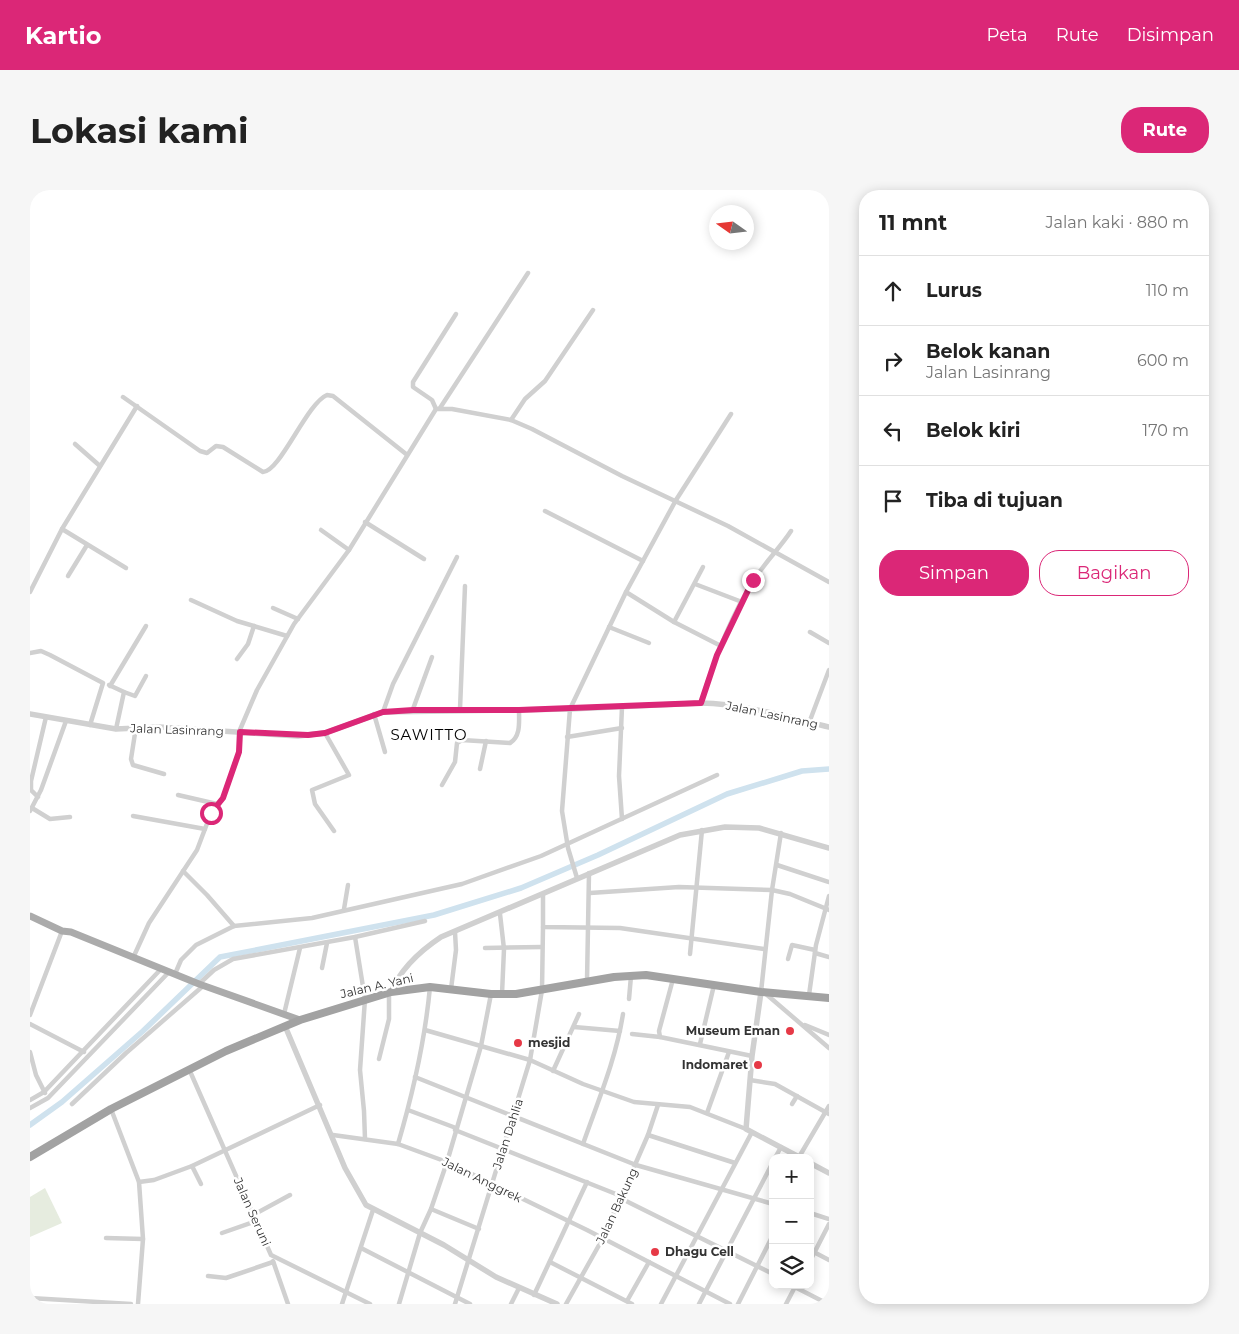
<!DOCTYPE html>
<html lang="id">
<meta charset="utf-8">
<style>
:root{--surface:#fff;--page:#f6f6f6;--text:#222;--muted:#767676;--line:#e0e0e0;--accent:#db2777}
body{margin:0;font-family:Montserrat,sans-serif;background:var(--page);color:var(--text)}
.controls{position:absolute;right:15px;bottom:15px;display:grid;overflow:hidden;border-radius:10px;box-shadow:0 2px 12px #0003}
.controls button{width:45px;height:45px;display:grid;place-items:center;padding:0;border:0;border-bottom:1px solid var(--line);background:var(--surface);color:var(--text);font:25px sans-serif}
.compass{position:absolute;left:679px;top:15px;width:45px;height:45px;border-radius:50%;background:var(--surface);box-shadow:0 2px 12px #0003;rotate:284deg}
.stop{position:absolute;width:15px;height:15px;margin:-11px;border:4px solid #db2777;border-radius:50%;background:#fff}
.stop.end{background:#db2777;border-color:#fff;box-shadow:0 1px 5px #0008}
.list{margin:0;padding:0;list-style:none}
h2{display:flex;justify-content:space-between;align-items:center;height:65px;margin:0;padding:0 20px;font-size:21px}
h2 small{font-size:16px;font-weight:400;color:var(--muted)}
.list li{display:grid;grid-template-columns:32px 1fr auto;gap:15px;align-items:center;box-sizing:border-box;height:70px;padding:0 20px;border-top:1px solid var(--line)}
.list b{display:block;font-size:19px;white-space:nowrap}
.list p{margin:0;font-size:16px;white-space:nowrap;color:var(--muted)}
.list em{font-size:16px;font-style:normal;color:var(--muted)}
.actions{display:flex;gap:10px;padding:15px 20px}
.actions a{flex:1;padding:11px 0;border:1px solid var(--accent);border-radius:20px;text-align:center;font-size:18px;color:var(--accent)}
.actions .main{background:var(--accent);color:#fff}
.icon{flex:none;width:28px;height:28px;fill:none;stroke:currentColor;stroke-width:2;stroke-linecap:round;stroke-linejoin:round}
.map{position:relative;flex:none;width:799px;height:1114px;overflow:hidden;border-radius:20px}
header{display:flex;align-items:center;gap:30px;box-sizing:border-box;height:70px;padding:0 25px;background:var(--accent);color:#fff}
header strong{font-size:24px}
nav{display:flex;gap:28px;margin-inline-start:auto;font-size:18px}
.intro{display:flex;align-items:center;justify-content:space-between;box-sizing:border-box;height:120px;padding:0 30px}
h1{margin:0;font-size:35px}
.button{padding:12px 22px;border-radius:20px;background:var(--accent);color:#fff;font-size:18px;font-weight:700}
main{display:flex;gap:30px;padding:0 30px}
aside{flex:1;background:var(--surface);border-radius:20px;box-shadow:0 2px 12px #0003}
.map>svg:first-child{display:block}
</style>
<header>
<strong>Kartio</strong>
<nav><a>Peta</a><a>Rute</a><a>Disimpan</a></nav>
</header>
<div class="intro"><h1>Lokasi kami</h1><a class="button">Rute</a></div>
<main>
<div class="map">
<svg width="799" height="1114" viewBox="0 0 799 1114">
<rect width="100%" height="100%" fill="#fff"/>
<!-- grass -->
<polygon fill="#e6ecdf" points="15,998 32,1033 0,1047 0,1007"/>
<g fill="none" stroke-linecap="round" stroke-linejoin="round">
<!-- canal -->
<polyline stroke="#cfe2ee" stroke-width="5.5" points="0,935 32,912 113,841 190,767 404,725 491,698 568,665 697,604 772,581 799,579"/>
<!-- minor -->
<g stroke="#d0d0d0" stroke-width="4.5">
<path d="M93 207 170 261 177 263 186 256 193 257 233 282C250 282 277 213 297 205L303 206 376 264"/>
<polyline points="410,218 498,83"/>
<polyline points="406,219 402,210 383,197 383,192 426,124"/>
<polyline points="481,230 495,209 515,191 563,120"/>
<polyline points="45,254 70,276"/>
<polyline points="515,321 613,371"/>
<polyline points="335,332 394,369"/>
<polyline points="32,339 96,378"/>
<polyline points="291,340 319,360"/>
<polyline points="38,386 57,355"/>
<polyline points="665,394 712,412"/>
<polyline points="0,402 32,339 107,216"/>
<polyline points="596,402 644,432 691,456"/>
<polyline points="161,410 207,431 257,446"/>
<polyline points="243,418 268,429"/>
<polyline points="644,432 673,377"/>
<polyline points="579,437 619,453"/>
<polyline points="780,442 799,453"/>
<polyline points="0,463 11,461 20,465 73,493 60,535"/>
<polyline points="207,469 218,454 224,436"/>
<polyline points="79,495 94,502 86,539"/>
<polyline points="80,496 116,436"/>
<polyline points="94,502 105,506 116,486"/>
<path d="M671 513C684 470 700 427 724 390 735 372 750 358 761 341"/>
<polyline points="383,519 402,467"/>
<polyline points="430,519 435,396"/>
<polyline points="353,522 363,494 427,367"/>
<polyline points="344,524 355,562"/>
<polyline points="779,533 799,480"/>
<polyline points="106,537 101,569 103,575 134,584"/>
<polyline points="295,543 319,585 282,600 285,614 304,641"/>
<polyline points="537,547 592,538"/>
<polyline points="450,579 456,551"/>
<path d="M412 595 425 572 427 553 432 550 480 553C491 546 489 532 489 520"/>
<polyline points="148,605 187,614"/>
<polyline points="8,607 1,600 1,591 16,527"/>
<polyline points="2,618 20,629 40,627"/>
<polyline points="0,621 11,600 36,531"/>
<polyline points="103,626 175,639"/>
<polyline points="592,629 589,586 592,517"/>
<polyline points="747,675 799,692"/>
<polyline points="153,681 177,705 204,736"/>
<polyline points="547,688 538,658 532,621 540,519 596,402 646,310 701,224"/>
<polyline points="560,703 649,697 742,700 760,704 799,720"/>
<polyline points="513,704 513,737 590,738 734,759"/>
<polyline points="314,719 318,695"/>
<polyline points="470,724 474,759 472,804"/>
<polyline points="325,747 335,809 330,880 334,921 335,949"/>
<polyline points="455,758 512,757"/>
<polyline points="785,763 799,767"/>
<polyline points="660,764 672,640"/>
<polyline points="103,768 119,733 167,660 181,623 193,608 209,562 209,542 227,500 264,434 319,360 406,219 422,219 481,230 502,239 592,286 698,336 799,392"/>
<polyline points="758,769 762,755 785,760"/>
<polyline points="292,778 297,753"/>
<polyline points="145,784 151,770 166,755 204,736 282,728 432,694 511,666 687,585"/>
<polyline points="643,789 629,841 630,847 722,866"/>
<polyline points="557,791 559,683"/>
<polyline points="169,794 184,780 203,769 325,747 395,731"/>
<polyline points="421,799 426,760 425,742"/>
<polyline points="731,802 742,700 751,643"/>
<polyline points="736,804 799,858"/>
<polyline points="779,805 786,755 799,706"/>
<polyline points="599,809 601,786"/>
<polyline points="254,824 270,758"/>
<polyline points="0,825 32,741"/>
<polyline points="0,834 54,862"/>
<polyline points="775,835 799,845"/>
<polyline points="544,837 590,841"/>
<polyline points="395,840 500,870 553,894 604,912 660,917 716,939"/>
<polyline points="602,844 630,847"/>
<polyline points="670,854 684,795"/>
<polyline points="0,862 6,885 15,903"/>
<polyline points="349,869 359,829 359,802"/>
<polyline points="159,879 241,1065 340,1114"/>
<polyline points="523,881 549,824"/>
<polyline points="385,887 606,975 743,1014"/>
<polyline points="720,890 745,894 799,924"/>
<polyline points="0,910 14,902 131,779"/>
<polyline points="42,914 96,863 173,796"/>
<polyline points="762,914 767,906"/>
<polyline points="0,918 18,908 139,782"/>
<polyline points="81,919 109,992 113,1049 108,1114"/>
<polyline points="378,920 426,938"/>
<polyline points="677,923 699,862"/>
<polyline points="425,940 591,1006"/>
<polyline points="303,945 368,954 417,972 557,1040 700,1114"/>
<polyline points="618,945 705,973"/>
<path d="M368 954C383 903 395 850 400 797"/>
<path d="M553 954C568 911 586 869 593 824"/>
<polyline points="769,967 799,916"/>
<polyline points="745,968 751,957"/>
<polyline points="162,976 171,994"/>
<polyline points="109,992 124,990 162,976 290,915"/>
<polyline points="590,1008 743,1084"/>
<polyline points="401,1019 449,1039"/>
<polyline points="780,1023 799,1029"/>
<polyline points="223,1025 260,1005"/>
<polyline points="192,1043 226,1031"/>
<polyline points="76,1048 113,1049"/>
<polyline points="331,1058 440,1114"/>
<polyline points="780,1060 799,1070"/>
<polyline points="243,1071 258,1114"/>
<polyline points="780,1071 799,1034"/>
<polyline points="520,1072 602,1114"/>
<polyline points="178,1086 196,1088 243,1072"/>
<polyline points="761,1095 798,1114"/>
<polyline points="504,1105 557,992"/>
<polyline points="0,1108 101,1114"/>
<polyline points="597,1111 619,1072"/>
<polyline points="312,1114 343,1020"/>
<polyline points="369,1114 390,1043 401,1019 417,972 451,856 461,804"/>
<polyline points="425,1114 500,870 512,800 513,737"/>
<polyline points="481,1114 489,1098"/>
<polyline points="536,1114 573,1048 618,945 628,915"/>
<polyline points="631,1114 722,942"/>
<polyline points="669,1114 743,972"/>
<polyline points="708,1114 743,1045"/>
<polyline points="756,1114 766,1095"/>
</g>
<!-- tertiary -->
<g stroke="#d0d0d0" stroke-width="5.5">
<path d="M0 524 86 539 129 537 268 546 295 543 353 522 540 519 671 513C715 514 757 527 799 537"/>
<path d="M361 802C371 778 390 761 411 747L650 645 695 637 729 638 799 658"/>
<polyline points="731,802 722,866 716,939 771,968"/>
<polyline points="255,836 315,978 336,1015 414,1055 466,1087 527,1114"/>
<polyline points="780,973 799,983"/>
</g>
<!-- primary -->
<polyline stroke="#ababab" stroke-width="7" points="0,726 32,741 41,742 169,794 270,830"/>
<!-- trunk -->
<polyline stroke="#a2a2a2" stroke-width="8" points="0,967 81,919 196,861 270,830 361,802 400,797 461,804 486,804 584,787 616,785 731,802 799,808"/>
</g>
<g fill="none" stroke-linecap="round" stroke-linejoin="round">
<!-- route -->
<polyline stroke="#db2777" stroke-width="6" points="181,623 193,608 209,562 210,542 278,545 295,543 353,522 383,520 489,520 671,513 687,465 723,390"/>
</g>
<!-- markers -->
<g fill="#e63946" stroke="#fff" stroke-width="2">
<circle cx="760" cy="841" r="5"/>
<circle cx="488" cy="853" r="5"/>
<circle cx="728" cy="875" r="5"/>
<circle cx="625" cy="1062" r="5"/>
</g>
<g text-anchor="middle" stroke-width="5" stroke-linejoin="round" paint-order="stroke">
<!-- street labels -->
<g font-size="12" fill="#333" stroke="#fff">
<text transform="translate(742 525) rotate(12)" y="4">Jalan Lasinrang</text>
<text transform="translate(147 540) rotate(2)" y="4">Jalan Lasinrang</text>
<text transform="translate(347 796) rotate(-13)" y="4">Jalan A. Yani</text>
<text transform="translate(478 944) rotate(-72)" y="4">Jalan Dahlia</text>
<text transform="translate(452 990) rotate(26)" y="4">Jalan Anggrek</text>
<text transform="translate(587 1016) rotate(-65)" y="4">Jalan Bakung</text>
<text transform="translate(222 1022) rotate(66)" y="4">Jalan Seruni</text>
</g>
<!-- poi labels -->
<g font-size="12" font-weight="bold" fill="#333" stroke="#fff" text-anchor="end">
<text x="750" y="845">Museum Eman</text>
<text x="498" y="857" text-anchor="start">mesjid</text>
<text x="718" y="879">Indomaret</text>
<text x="635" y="1066" text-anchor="start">Dhagu Cell</text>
</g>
<!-- quarter labels -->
<g font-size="15" letter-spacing="1" fill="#000" stroke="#fff">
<text x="399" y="550">SAWITTO</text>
</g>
</g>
</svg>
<div class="controls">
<button>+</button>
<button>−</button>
<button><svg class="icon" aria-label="layers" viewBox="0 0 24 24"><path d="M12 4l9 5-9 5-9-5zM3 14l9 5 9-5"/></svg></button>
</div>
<svg class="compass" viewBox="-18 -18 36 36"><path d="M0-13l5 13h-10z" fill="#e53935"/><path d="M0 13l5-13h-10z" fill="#767676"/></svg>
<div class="stop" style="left:181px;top:623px"></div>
<div class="stop end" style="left:723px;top:390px"></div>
</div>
<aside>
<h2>11 mnt<small>Jalan kaki · 880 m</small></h2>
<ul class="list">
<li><svg class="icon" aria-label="ahead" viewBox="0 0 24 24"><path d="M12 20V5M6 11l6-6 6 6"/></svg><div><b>Lurus</b></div><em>110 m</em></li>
<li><svg class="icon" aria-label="right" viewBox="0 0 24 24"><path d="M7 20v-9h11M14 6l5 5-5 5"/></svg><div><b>Belok kanan</b><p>Jalan Lasinrang</p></div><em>600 m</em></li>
<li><svg class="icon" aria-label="left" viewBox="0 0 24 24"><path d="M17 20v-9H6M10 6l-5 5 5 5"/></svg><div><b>Belok kiri</b></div><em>170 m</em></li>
<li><svg class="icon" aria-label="arrive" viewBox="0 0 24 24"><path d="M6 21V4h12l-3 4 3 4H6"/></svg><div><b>Tiba di tujuan</b></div></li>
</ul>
<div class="actions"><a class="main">Simpan</a><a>Bagikan</a></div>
</aside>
</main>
